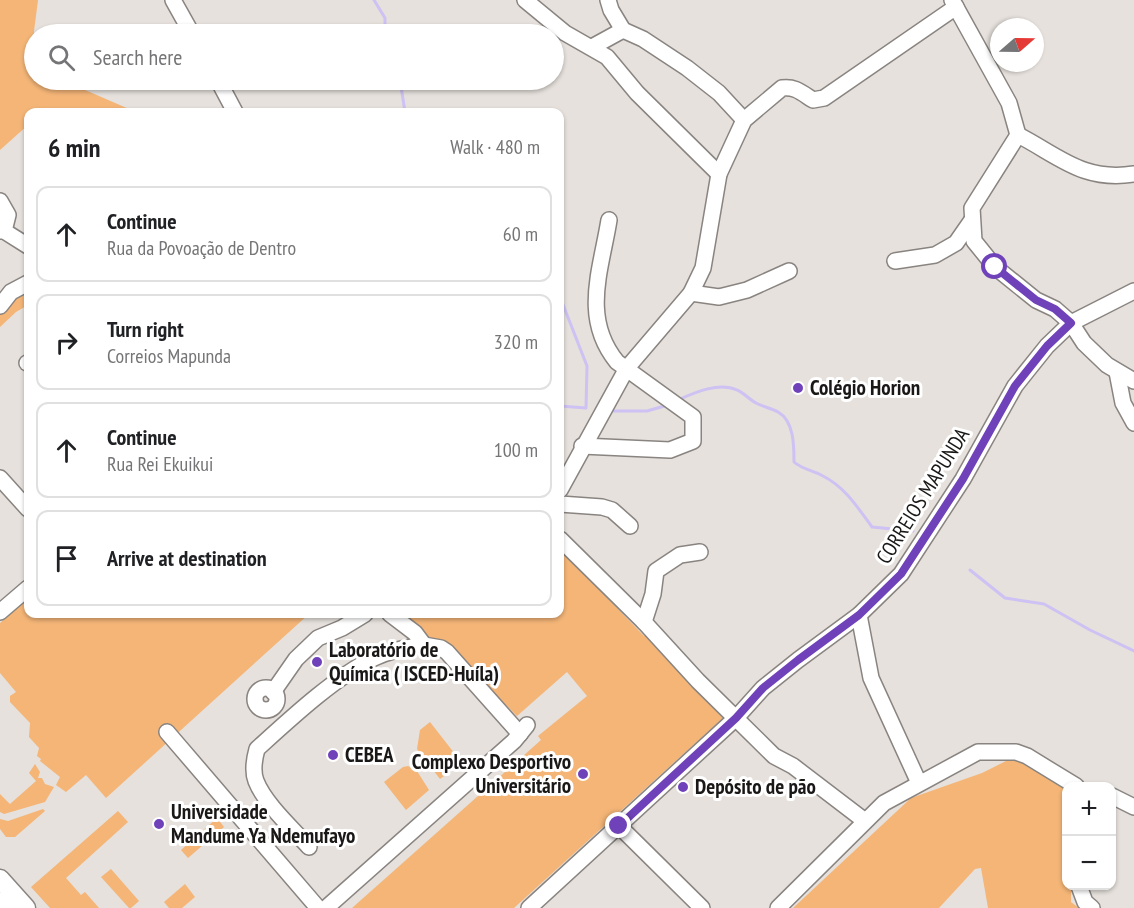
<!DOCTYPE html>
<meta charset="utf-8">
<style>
:root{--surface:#fff;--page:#f2f2f2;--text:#202124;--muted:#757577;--line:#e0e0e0}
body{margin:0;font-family:"PT Sans Narrow",sans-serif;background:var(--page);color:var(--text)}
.controls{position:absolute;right:18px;bottom:18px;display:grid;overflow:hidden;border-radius:12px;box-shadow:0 2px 4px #0004}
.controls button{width:54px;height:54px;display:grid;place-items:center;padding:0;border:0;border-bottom:2px solid var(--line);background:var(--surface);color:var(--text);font:30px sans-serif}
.compass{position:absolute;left:990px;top:18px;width:54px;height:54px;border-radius:50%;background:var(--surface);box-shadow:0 2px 4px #0004;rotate:70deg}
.stop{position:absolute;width:18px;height:18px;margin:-14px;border:4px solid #7042b9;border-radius:50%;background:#fff}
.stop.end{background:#7042b9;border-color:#fff;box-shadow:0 2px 6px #0008}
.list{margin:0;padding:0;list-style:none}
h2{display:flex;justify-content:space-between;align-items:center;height:78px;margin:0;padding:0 24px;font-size:26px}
h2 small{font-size:20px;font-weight:400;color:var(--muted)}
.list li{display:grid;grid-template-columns:39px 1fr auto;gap:18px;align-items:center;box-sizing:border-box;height:96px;margin:0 12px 12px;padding:0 12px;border:2px solid var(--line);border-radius:12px}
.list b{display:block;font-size:22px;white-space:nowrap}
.list p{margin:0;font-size:20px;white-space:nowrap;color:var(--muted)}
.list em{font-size:20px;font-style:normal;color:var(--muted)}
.icon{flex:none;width:33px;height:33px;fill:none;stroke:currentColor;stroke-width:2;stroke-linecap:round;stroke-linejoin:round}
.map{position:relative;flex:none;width:1134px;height:908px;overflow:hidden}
.search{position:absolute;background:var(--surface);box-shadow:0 2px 4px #0004;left:24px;top:24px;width:540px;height:66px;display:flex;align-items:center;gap:15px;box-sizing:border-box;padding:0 21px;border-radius:33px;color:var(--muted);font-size:22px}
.panel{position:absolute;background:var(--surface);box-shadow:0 2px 4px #0004;left:24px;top:108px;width:540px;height:510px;border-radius:12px}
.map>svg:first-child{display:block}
</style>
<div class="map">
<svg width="1134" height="908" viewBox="0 0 1134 908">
<rect width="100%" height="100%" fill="#e6e1dc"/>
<!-- green -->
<g fill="#f4b577">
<polygon points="0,0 38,0 34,31 34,80 62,80 136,112 28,112 28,125 0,150"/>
<polygon points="28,285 28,305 16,312 0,327 0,309"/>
<polygon points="560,549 644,636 646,635 723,718 514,908 352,908 541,740 538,736 587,696 567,672 517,716 446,645 430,638 399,614 560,614"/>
<polygon points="28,598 28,614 309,614 106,798 86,775 66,792 56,785 60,777 40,761 41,759 37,756 39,748 29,737 30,723 10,702 10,696 16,692 0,673 0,623"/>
<polygon points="430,722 462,763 440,779 417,749 420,730"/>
<polygon points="1016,756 1066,786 1066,886 1071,886 1071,902 1079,908 988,908 981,868 975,869 939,908 793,908 911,798 982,773"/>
<polygon points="35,764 40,772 38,778 42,778 45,784 54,787 45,802 4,814 0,812 0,794 10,804 36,781 29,773"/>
<polygon points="408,766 417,771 429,790 406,810 384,782 403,767"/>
<polygon points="43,809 45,811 15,837 6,837 0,829 0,819 8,821"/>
<polygon points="118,811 128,822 66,878 81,895 85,892 99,908 50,908 31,887"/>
<polygon points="217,818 224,827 188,858 181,850"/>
<polygon points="111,869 139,901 131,908 129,908 101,877"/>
<polygon points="185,884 195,897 182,908 169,908 164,902"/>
</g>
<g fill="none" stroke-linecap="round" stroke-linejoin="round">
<!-- stream -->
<g stroke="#cec1f3" stroke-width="3">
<polyline points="374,0 385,18 385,34"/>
<polyline points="400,80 405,112"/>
<polyline points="560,297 587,366 586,408 560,406"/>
<path d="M680 399C696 392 719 382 737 390 743 392 750 400 756 403 763 407 771 408 778 412 794 421 794 445 794 462 803 470 813 470 823 476 845 487 858 508 872 527L913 531"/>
<polyline points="614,411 647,411 668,405"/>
<polyline points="970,570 1005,598 1044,604 1090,630 1134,651"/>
</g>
<!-- minor casing -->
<g stroke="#898480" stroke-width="18">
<g id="minor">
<polyline points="173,0 192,34"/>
<polyline points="525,0 565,33 607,57 637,93 719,174"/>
<polyline points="608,0 611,10 623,30 643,39 687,68 719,93 744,120"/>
<polyline points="952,0 1009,103 1018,135 972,208 974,241 995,267 1036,300 1055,309 1071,323 1084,343 1107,365 1134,381"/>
<polyline points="592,47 623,30"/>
<polyline points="218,80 235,112"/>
<path d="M1018 135C1059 156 1083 182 1134 174"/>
<polyline points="0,201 8,215 4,231"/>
<polyline points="0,231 4,231 28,246"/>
<polyline points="895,261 935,255 956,243 972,220"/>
<polyline points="691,293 719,297 747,290 789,271"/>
<polyline points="0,306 11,292 28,283"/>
<polyline points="27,363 28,363"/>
<polyline points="1117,372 1123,403 1134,423"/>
<path d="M582 446 670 450 693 441V417L617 362C581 318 601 270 609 220"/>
<polyline points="0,478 28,509"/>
<path d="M560 490 627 368 691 293 703 268 719 174 744 120 782 88C795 86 802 93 813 100L824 98 956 7"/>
<polyline points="560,504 602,507 612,510 630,526"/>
<polyline points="560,539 644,622 698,681 774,756 793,766 865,821"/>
<polyline points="0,612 28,588"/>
<polyline points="859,615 871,678 919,783"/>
<polyline points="644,622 653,594 656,571 680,555 700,552"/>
<polyline points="424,645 441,648 447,652 520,734"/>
<circle cx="266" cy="699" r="11"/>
<polyline points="273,692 296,659 318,638 342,628 365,614"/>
<polyline points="167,732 318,908"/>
<polyline points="1112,796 1134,807"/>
<polyline points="619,826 702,908"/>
<path d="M309 847C293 829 265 804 256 781 252 771 254 760 257 749 290 719 335 677 374 658 390 650 407 648 424 645L415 633 390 614"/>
<polyline points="1079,886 1085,902 1092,908"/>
<polyline points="326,908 514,741 527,725"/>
<polyline points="529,908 736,718 763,688 798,660 859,615 901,574 963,479 1015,386 1047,346 1071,323 1134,291"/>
<polyline points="778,908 884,803 978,752 1016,752 1027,756 1076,786"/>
</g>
</g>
<!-- major casing -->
<g stroke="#898480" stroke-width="21">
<g id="major">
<polyline points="0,879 26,908"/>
<polyline points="0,902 5,908"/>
</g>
</g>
<!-- minor -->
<use href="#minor" stroke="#fff" stroke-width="15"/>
<!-- major -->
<use href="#major" stroke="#fff" stroke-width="18"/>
</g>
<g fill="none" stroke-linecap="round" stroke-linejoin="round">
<!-- route -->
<polyline stroke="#7042b9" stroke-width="8" points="619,826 736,718 763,688 798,660 859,615 901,574 963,479 1015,386 1047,346 1071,323 1055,309 1036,300 995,267"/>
</g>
<!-- markers -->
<g fill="#7042b9" stroke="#fff" stroke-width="2">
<circle cx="798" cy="388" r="6"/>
<circle cx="317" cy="662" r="6"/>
<circle cx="333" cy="755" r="6"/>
<circle cx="583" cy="774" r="6"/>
<circle cx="683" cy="787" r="6"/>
<circle cx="159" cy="824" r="6"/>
</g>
<g text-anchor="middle" stroke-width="6" stroke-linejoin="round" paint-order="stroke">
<!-- poi labels -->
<g font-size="21" font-weight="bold" fill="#1a1817" stroke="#fff" text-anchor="start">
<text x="810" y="395">Colégio Horion</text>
<text x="329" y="657">Laboratório de<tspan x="329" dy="24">Química ( ISCED-Huíla)</tspan></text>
<text x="345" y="762">CEBEA</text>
<text x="571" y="769" text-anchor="end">Complexo Desportivo<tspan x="571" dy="24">Universitário</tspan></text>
<text x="695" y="794">Depósito de pão</text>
<text x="171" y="819">Universidade<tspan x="171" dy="24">Mandume Ya Ndemufayo</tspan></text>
</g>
<!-- street labels -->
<g font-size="21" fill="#1a1817" stroke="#fff">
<text transform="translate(923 496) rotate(-58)" y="7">CORREIOS MAPUNDA</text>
</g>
</g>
</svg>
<div class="controls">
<button>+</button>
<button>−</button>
</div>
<svg class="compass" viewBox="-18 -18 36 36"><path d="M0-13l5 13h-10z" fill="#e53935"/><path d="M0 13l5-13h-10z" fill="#757577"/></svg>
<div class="stop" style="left:995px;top:267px"></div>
<div class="stop end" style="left:619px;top:826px"></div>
<div class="search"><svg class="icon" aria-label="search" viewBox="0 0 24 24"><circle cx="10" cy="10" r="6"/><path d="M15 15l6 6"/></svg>Search here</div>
<section class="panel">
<h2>6 min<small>Walk · 480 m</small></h2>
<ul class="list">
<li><svg class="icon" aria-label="ahead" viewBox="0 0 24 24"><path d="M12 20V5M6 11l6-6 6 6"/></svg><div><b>Continue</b><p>Rua da Povoação de Dentro</p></div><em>60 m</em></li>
<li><svg class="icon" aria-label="right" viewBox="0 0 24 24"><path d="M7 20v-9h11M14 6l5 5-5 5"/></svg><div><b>Turn right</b><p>Correios Mapunda</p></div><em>320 m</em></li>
<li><svg class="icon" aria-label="ahead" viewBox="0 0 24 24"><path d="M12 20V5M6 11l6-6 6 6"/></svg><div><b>Continue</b><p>Rua Rei Ekuikui</p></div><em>100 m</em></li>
<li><svg class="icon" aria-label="arrive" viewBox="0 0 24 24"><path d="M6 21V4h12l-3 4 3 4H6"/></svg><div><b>Arrive at destination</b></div></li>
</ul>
</section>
</div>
